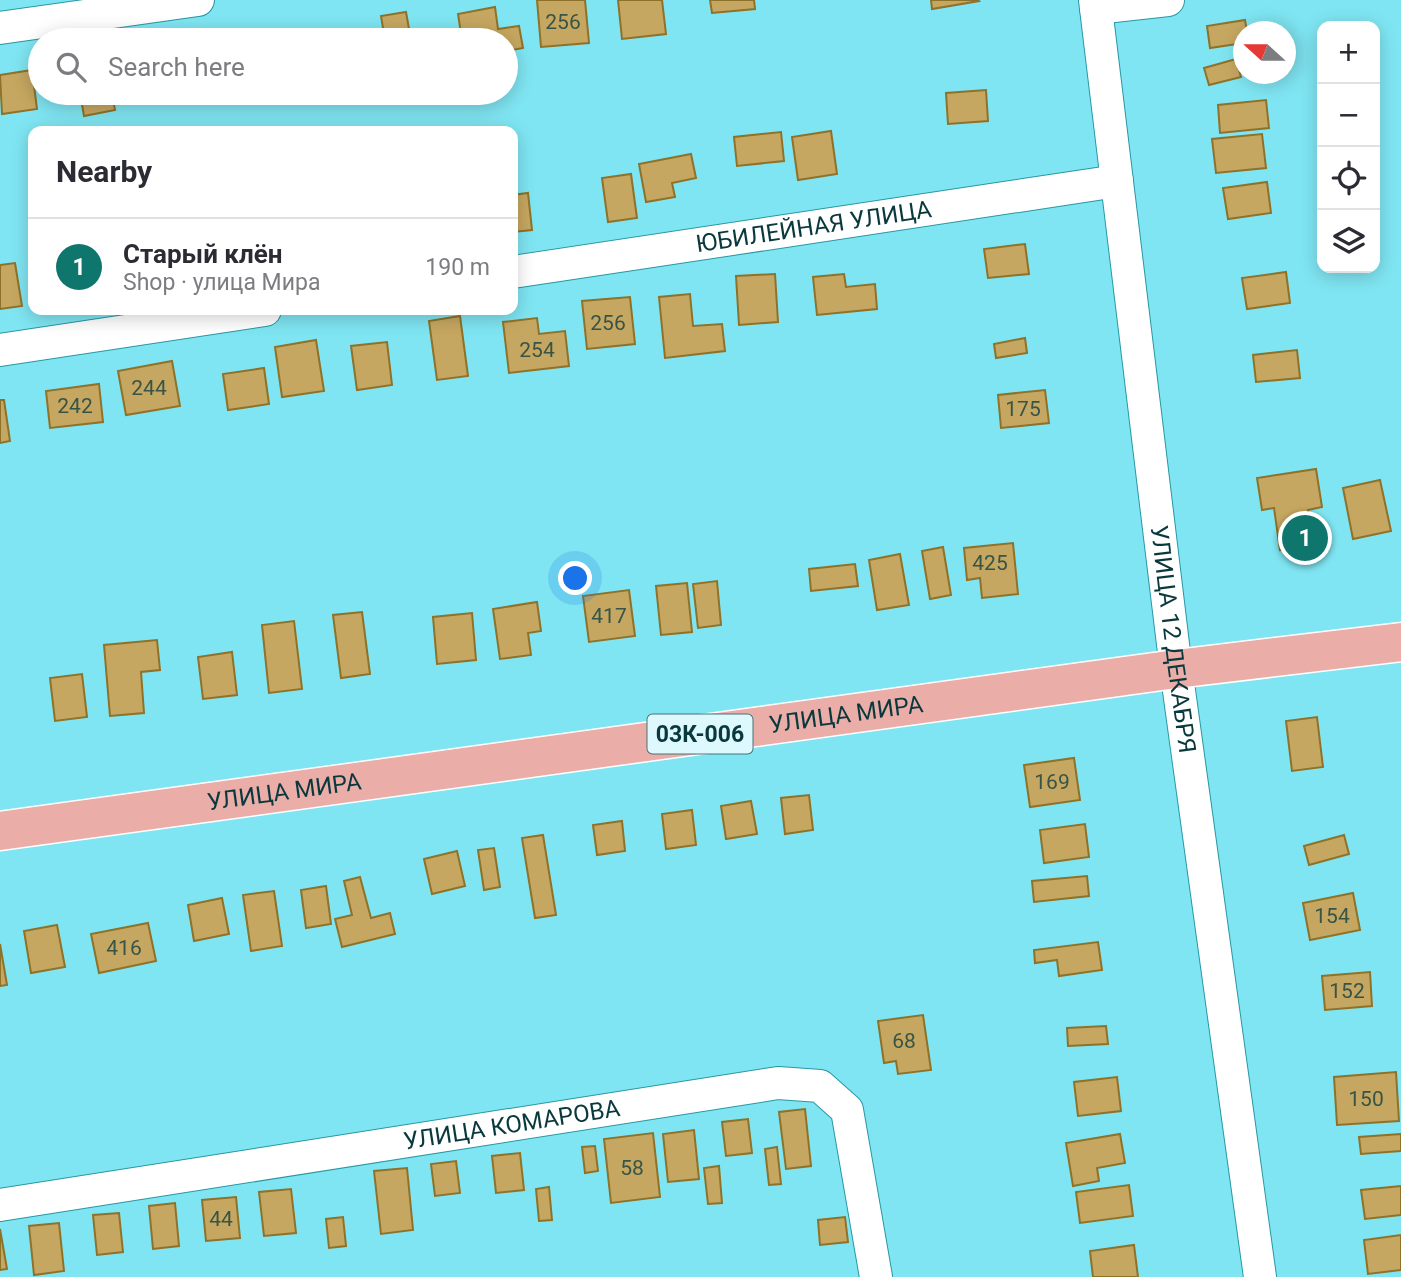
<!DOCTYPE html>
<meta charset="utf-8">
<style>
:root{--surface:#fff;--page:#f7f7f7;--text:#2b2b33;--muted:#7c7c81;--line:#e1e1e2;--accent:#0f766e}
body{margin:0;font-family:Roboto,sans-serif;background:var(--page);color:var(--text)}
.controls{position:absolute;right:21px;top:21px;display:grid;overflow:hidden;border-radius:14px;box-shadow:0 4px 18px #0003}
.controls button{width:63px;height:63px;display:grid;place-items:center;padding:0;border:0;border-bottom:2px solid var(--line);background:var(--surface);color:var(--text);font:35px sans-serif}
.compass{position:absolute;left:1233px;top:21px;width:63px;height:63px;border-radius:50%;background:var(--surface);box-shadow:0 4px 18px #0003;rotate:291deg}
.you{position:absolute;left:576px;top:579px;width:24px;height:24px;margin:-18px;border:5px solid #fff;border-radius:50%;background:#1a73e8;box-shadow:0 0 0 10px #1a73e833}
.badge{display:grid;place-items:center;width:46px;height:46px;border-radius:50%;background:var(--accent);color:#fff;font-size:23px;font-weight:700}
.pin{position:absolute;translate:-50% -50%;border:4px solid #fff;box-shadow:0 2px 7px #0006}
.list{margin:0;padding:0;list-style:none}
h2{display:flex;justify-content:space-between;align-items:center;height:91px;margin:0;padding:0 28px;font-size:30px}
h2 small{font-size:23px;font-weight:400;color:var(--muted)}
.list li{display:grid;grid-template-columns:46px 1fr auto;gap:21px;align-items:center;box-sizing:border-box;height:98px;padding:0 28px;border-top:2px solid var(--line)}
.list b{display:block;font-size:26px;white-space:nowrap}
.list p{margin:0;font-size:23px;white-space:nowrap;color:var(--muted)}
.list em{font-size:23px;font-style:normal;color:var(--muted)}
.icon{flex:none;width:38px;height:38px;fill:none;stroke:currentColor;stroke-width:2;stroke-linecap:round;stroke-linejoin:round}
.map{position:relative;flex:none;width:1401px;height:1277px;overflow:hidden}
.search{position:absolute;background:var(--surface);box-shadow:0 4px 18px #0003;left:28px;top:28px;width:490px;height:77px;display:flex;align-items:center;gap:18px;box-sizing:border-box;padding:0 24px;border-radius:38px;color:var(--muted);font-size:26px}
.panel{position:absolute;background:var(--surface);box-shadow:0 4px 18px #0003;left:28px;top:126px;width:490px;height:189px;border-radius:14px}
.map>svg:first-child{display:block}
</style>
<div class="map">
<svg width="1401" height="1277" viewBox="0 0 1401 1277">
<rect width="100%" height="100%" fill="#7fe5f2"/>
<!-- building -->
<g fill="#c6a761" stroke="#8f7229" stroke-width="2">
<polygon points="537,0 585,0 589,43 541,47"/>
<polygon points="618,0 662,0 666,34 622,39"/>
<polygon points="710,0 754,0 755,9 712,13"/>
<polygon points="931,0 978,0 979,1 932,9"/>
<polygon points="495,7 498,29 519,26 523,48 506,51 506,40 462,40 458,14"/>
<polygon points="406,12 411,40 385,40 381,16"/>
<polygon points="1245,20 1247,32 1244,32 1244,43 1210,48 1207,26"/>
<polygon points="1236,59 1241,77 1209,85 1204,68"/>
<polygon points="32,70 37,109 2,114 0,75"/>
<polygon points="986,90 988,121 948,124 946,93"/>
<polygon points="80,93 112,93 115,110 84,116"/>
<polygon points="136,93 156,93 157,100 137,103"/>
<polygon points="163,93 188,93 189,96 164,101"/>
<polygon points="1266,100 1269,128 1220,133 1218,105"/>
<polygon points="831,131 837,174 798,180 792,137"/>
<polygon points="781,132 784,161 737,166 734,137"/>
<polygon points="1262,134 1266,168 1216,173 1212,139"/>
<polygon points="691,154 696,178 672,183 675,197 646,202 639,164"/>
<polygon points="631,174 637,218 608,222 602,178"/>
<polygon points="1267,182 1271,213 1228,219 1223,188"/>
<polygon points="528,193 532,230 513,232 513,195"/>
<polygon points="1025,244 1029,274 988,278 984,249"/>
<polygon points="30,254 33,254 33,285"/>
<polygon points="15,263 22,306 0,309 0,265"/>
<polygon points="1286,272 1290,303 1247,309 1242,278"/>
<polygon points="775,274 778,322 739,325 736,276"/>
<polygon points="844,274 846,287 875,284 877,309 817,315 813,277"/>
<polygon points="690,294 693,326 722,324 725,351 665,358 659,297"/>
<polygon points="630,297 635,344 587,349 582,301"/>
<polygon points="460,316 468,376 437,380 429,321"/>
<polygon points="537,318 539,334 565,331 569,366 509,373 503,322"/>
<polygon points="1025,338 1027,353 996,358 994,344"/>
<polygon points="316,340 324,391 282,397 275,347"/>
<polygon points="387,342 392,385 357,390 351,346"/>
<polygon points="1297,350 1300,378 1256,382 1253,355"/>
<polygon points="172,361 180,406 126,415 118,371"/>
<polygon points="264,368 269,404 228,410 223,374"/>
<polygon points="99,384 103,422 50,428 46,391"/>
<polygon points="1045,390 1049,423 1001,428 998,395"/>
<polygon points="0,400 4,400 10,441 0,443"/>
<polygon points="1316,469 1322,507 1308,510 1313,545 1280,550 1274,508 1262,510 1257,478"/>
<polygon points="1380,480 1391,531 1353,539 1343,488"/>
<polygon points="1013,543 1018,594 982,598 980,578 967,580 964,548"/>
<polygon points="943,547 951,595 930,599 922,551"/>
<polygon points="900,554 909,605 877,610 869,560"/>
<polygon points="855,564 858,586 811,591 809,569"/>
<polygon points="717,581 721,625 698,628 693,584"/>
<polygon points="687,583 692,632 661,635 656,586"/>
<polygon points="629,590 635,636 589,642 583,596"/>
<polygon points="537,602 541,631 528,633 531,655 500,659 493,609"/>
<polygon points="362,612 370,674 341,678 333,615"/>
<polygon points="472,613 476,660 437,664 433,617"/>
<polygon points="294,621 302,689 269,693 262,625"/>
<polygon points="157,640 160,670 141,672 144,713 110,716 104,645"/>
<polygon points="232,652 237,695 203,699 198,657"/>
<polygon points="82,674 87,717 55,721 50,678"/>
<polygon points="1317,717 1323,767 1292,771 1286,721"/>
<polygon points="1074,758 1080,800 1030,807 1024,765"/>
<polygon points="809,795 813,830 785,834 781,798"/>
<polygon points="751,801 757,834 726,839 721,806"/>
<polygon points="692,810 696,845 666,849 662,814"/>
<polygon points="622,821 625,851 597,855 593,825"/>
<polygon points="1085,824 1089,857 1044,863 1040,830"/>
<polygon points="543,835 556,915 535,918 522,838"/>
<polygon points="1344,835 1349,854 1309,865 1304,846"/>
<polygon points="494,848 500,887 484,890 478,850"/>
<polygon points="457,851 465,886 432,894 424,859"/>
<polygon points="1087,876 1089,896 1034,902 1032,881"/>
<polygon points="360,877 371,918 390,913 395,934 342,947 335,919 352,915 344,881"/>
<polygon points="326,886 331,924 306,928 301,890"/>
<polygon points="274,891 282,946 251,951 243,895"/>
<polygon points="1353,893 1360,930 1310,940 1303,903"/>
<polygon points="222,898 229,934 194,941 188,905"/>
<polygon points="148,923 156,961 99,973 91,934"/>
<polygon points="57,925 65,967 31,973 24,931"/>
<polygon points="1098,942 1102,970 1059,976 1057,960 1035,963 1034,950"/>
<polygon points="0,944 7,985 0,986"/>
<polygon points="1370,972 1372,1006 1325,1010 1322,976"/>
<polygon points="923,1015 931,1070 898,1074 896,1061 884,1063 878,1021"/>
<polygon points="1106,1026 1108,1044 1068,1046 1067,1028"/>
<polygon points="1396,1072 1399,1121 1337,1125 1334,1077"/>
<polygon points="1117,1077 1121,1111 1078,1116 1074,1082"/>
<polygon points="805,1109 811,1166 786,1169 779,1112"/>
<polygon points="748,1119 752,1153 726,1156 722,1122"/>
<polygon points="694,1130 699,1179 668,1182 663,1134"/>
<polygon points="653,1133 660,1197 611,1203 604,1139"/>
<polygon points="1120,1134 1125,1163 1097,1168 1099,1181 1073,1186 1066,1143"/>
<polygon points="1401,1134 1401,1151 1361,1154 1359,1137"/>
<polygon points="595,1146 598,1171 585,1173 582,1147"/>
<polygon points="777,1147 781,1184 769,1185 765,1149"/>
<polygon points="520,1153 524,1190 496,1193 492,1156"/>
<polygon points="456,1161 460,1193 435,1196 431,1164"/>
<polygon points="719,1166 722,1203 708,1204 704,1168"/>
<polygon points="407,1168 413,1230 381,1234 374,1171"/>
<polygon points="1129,1185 1133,1216 1080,1223 1076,1192"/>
<polygon points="1401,1186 1401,1215 1365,1219 1361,1190"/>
<polygon points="549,1187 552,1220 539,1221 536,1189"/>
<polygon points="291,1189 296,1233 264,1236 259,1192"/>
<polygon points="236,1197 240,1238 206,1241 202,1200"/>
<polygon points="175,1203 179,1246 153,1249 149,1206"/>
<polygon points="119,1213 123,1252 97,1255 93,1215"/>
<polygon points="343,1217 346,1246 329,1248 326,1219"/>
<polygon points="845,1217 848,1242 820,1245 818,1220"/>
<polygon points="59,1223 64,1271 34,1275 29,1226"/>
<polygon points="0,1229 7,1269 0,1270"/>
<polygon points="1401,1235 1401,1270 1368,1274 1364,1240"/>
<polygon points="1134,1245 1138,1277 1093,1277 1090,1251"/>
</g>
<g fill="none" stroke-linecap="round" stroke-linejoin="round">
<!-- minor casing -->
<g stroke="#2897a4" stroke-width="34">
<g id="minor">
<path id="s1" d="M1095 0 1176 669 1260 1277"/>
<polyline points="1096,8 1168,0"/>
<polyline points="0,28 198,0"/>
<path id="s2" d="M513 272 1117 181"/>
<polyline points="0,350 265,310"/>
<path id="s3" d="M0 1205 778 1083 820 1086 847 1110 876 1277"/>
</g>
</g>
<!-- major casing -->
<g stroke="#fff" stroke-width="41">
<g id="major">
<path id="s4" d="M0 831 1176 669 1401 642"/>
</g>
</g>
<!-- minor -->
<use href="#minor" stroke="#fff" stroke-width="32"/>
<!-- major -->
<use href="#major" stroke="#ebada7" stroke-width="38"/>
</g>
<g text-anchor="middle" stroke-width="6" stroke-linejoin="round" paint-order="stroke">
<!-- number labels -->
<g font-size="21" fill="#385446">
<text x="563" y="29">256</text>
<text x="608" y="330">256</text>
<text x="537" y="357">254</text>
<text x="149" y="395">244</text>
<text x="75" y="413">242</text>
<text x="1023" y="416">175</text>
<text x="990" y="570">425</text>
<text x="609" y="623">417</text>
<text x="1052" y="789">169</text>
<text x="1332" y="923">154</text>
<text x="124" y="955">416</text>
<text x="1347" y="998">152</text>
<text x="904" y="1048">68</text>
<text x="1366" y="1106">150</text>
<text x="632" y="1175">58</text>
<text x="221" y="1226">44</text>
</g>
<!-- shield labels -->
<rect fill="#def9fd" stroke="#497277" stroke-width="2" x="647.5" y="714.5" width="105" height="39" rx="5"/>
<g font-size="23" font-weight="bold" fill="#09383d">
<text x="700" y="742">03К-006</text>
</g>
<!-- street labels -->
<g font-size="24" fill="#09383d" stroke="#def9fd">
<text dy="8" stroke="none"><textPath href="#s2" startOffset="304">ЮБИЛЕЙНАЯ УЛИЦА</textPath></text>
<text dy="8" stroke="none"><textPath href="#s1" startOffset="644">УЛИЦА 12 ДЕКАБРЯ</textPath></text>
<text dy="8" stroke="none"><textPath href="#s4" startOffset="854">УЛИЦА МИРА</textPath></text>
<text dy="8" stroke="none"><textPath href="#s4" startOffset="287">УЛИЦА МИРА</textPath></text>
<text dy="8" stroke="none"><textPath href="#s3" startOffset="518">УЛИЦА КОМАРОВА</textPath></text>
</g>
</g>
</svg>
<div class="controls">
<button>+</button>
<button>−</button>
<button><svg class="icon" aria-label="locate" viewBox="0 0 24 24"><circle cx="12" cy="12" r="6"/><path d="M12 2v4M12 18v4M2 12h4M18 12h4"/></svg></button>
<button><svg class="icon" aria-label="layers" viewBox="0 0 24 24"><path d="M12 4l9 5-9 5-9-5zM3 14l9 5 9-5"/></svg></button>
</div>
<svg class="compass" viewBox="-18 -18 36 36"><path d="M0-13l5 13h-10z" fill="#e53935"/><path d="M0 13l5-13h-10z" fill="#7c7c81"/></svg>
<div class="you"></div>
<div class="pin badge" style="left:1305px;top:538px">1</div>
<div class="search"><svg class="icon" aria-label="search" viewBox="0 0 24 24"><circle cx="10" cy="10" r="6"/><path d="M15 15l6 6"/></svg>Search here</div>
<section class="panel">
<h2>Nearby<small></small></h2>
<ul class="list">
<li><span class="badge">1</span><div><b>Старый клён</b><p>Shop · улица Мира</p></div><em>190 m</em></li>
</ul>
</section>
</div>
